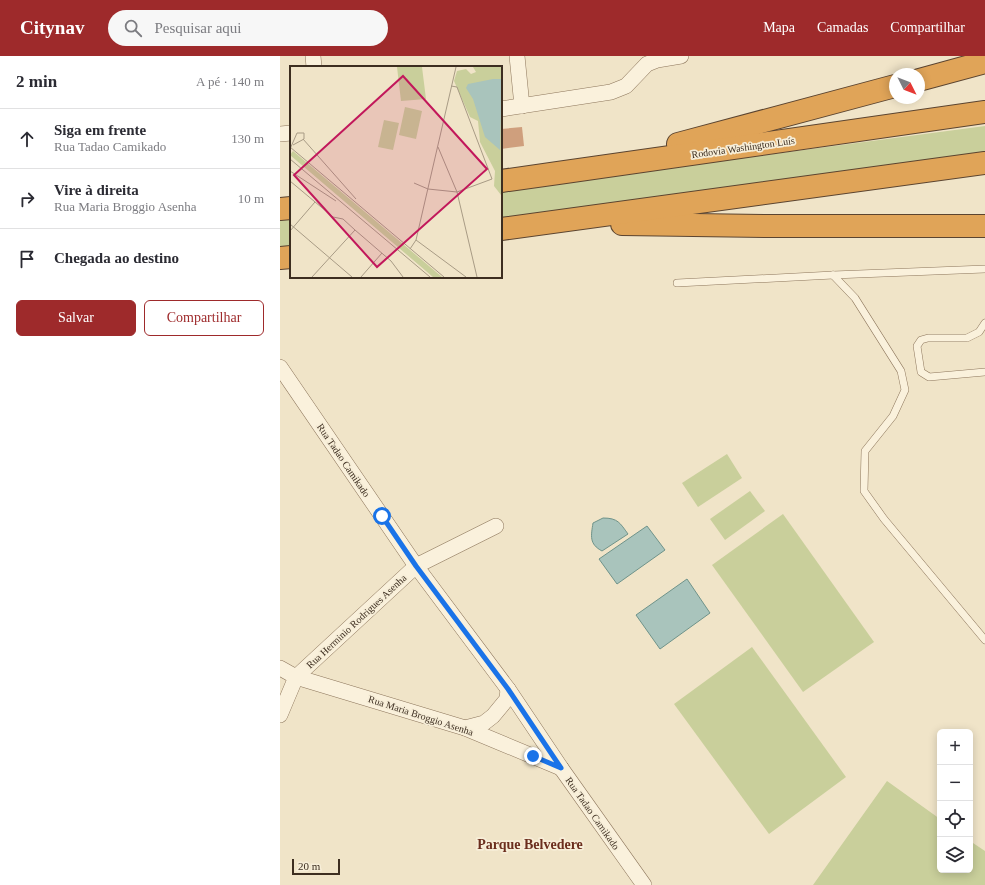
<!DOCTYPE html>
<html lang="pt">
<meta charset="utf-8">
<style>
:root{--surface:#fff;--page:#f7f7f7;--text:#2b2b33;--muted:#7c7c81;--line:#e1e1e2;--accent:#9e2a2b}
body{margin:0;font-family:Georgia,serif;background:var(--page);color:var(--text)}
.controls{position:absolute;right:12px;bottom:12px;display:grid;overflow:hidden;border-radius:6px;box-shadow:0 2px 10px #0003}
.controls button{width:36px;height:36px;display:grid;place-items:center;padding:0;border:0;border-bottom:1px solid var(--line);background:var(--surface);color:var(--text);font:20px sans-serif}
.compass{position:absolute;left:609px;top:12px;width:36px;height:36px;border-radius:50%;background:var(--surface);box-shadow:0 2px 10px #0003;rotate:132deg}
.scale{position:absolute;left:12px;bottom:10px;width:48px;box-sizing:border-box;padding-left:4px;border:2px solid #3d2e20;border-top:0;font-size:11px;line-height:14px;white-space:nowrap;color:#3d2e20;-webkit-text-stroke:3px #f7eed8;paint-order:stroke}
.stop{position:absolute;width:12px;height:12px;margin:-9px;border:3px solid #1a73e8;border-radius:50%;background:#fff}
.stop.end{background:#1a73e8;border-color:#fff;box-shadow:0 1px 4px #0008}
.list{margin:0;padding:0;list-style:none}
h2{display:flex;justify-content:space-between;align-items:center;height:52px;margin:0;padding:0 16px;font-size:17px}
h2 small{font-size:13px;font-weight:400;color:var(--muted)}
.list li{display:grid;grid-template-columns:26px 1fr auto;gap:12px;align-items:center;box-sizing:border-box;height:60px;padding:0 16px;border-top:1px solid var(--line)}
.list b{display:block;font-size:15px;white-space:nowrap}
.list p{margin:0;font-size:13px;white-space:nowrap;color:var(--muted)}
.list em{font-size:13px;font-style:normal;color:var(--muted)}
.actions{display:flex;gap:8px;padding:12px 16px}
.actions a{flex:1;padding:9px 0;border:1px solid var(--accent);border-radius:6px;text-align:center;font-size:14px;color:var(--accent)}
.actions .main{background:var(--accent);color:#fff}
.icon{flex:none;width:22px;height:22px;fill:none;stroke:currentColor;stroke-width:2;stroke-linecap:round;stroke-linejoin:round}
.map{position:relative;flex:none;width:705px;height:829px;overflow:hidden}
header{display:flex;align-items:center;gap:24px;box-sizing:border-box;height:56px;padding:0 20px;background:var(--accent);color:#fff}
header strong{font-size:19px}
nav{display:flex;gap:22px;margin-inline-start:auto;font-size:14px}
.search{width:280px;height:36px;background:var(--page);display:flex;align-items:center;gap:10px;box-sizing:border-box;padding:0 14px;border-radius:22px;color:var(--muted);font-size:15px}
main{display:flex}
aside{flex:1;background:var(--surface)}
.map>svg:first-child{display:block}
</style>
<header>
<strong>Citynav</strong>
<div class="search"><svg class="icon" aria-label="search" viewBox="0 0 24 24"><circle cx="10" cy="10" r="6"/><path d="M15 15l6 6"/></svg>Pesquisar aqui</div>
<nav><a>Mapa</a><a>Camadas</a><a>Compartilhar</a></nav>
</header>
<main>
<aside>
<h2>2 min<small>A pé · 140 m</small></h2>
<ul class="list">
<li><svg class="icon" aria-label="ahead" viewBox="0 0 24 24"><path d="M12 20V5M6 11l6-6 6 6"/></svg><div><b>Siga em frente</b><p>Rua Tadao Camikado</p></div><em>130 m</em></li>
<li><svg class="icon" aria-label="right" viewBox="0 0 24 24"><path d="M7 20v-9h11M14 6l5 5-5 5"/></svg><div><b>Vire à direita</b><p>Rua Maria Broggio Asenha</p></div><em>10 m</em></li>
<li><svg class="icon" aria-label="arrive" viewBox="0 0 24 24"><path d="M6 21V4h12l-3 4 3 4H6"/></svg><div><b>Chegada ao destino</b></div></li>
</ul>
<div class="actions"><a class="main">Salvar</a><a>Compartilhar</a></div>
</aside>
<div class="map">
<svg width="705" height="829" viewBox="0 0 705 829">
<rect width="100%" height="100%" fill="#f0e4c8"/>
<!-- green -->
<g fill="#c9cf9b">
<polygon points="705,70 705,100 221,163 221,134"/>
<polygon points="11,162 11,191 0,193 0,163"/>
<polygon points="447,398 462,422 418,451 402,427"/>
<polygon points="470,435 485,455 445,484 430,463"/>
<polygon points="503,458 594,586 523,636 432,509"/>
<polygon points="472,591 566,721 489,778 394,648"/>
<polygon points="607,725 660,763 660,814 690,814 690,785 705,795 705,829 533,829"/>
</g>
<!-- water -->
<g fill="#a9c4bc" stroke="#6f938a">
<path d="M323 462C338 462 340 467 348 478L322 495C309 488 311 480 313 467Z"/>
<polygon points="367,470 385,494 337,528 319,503"/>
<polygon points="407,523 430,557 380,593 356,559"/>
</g>
<!-- building -->
<polygon fill="#cf9f7d" points="242,71 244,90 221,93 221,73"/>
<g fill="none" stroke-linecap="round" stroke-linejoin="round">
<!-- lane casing -->
<g stroke="#8d765c" stroke-width="8">
<g id="lane">
<polyline points="553,219 575,242 621,315 625,334 613,360 585,395 584,435 604,463 705,584"/>
<polyline points="397,227 553,219 705,213"/>
<polyline points="705,267 699,276 687,282 648,282 641,284 637,290 641,316 649,321 705,316"/>
</g>
</g>
<!-- street casing -->
<g stroke="#8d765c" stroke-width="16">
<g id="street">
<polyline points="33,0 34,11"/>
<polyline points="237,0 242,50"/>
<polyline points="221,53 331,36 346,30 367,8 377,4 401,0"/>
<polyline points="0,78 11,77"/>
<polyline points="0,311 136,510 228,633 281,712 364,829"/>
<polyline points="0,612 16,621 185,672 281,712"/>
<polyline points="0,659 16,621 136,510 216,470"/>
<polyline points="185,672 204,667 213,660 227,643 228,633"/>
</g>
</g>
<!-- highway casing -->
<g stroke="#5b4430" stroke-width="24">
<g id="highway">
<polyline points="639,24 705,6"/>
<polyline points="398,88 615,30"/>
<polyline points="221,125 278,117 705,56"/>
<polyline points="0,153 11,152"/>
<polyline points="342,168 490,170 705,170"/>
<polyline points="221,173 705,107"/>
<polyline points="0,202 11,201"/>
</g>
</g>
<!-- lane -->
<use href="#lane" stroke="#faf1dc" stroke-width="7"/>
<!-- street -->
<use href="#street" stroke="#faf1dc" stroke-width="15"/>
<!-- highway -->
<use href="#highway" stroke="#e0a458" stroke-width="22"/>
</g>
<g fill="none" stroke-linecap="round" stroke-linejoin="round">
<!-- route -->
<polyline stroke="#1a73e8" stroke-width="5" points="102,460 136,510 228,633 281,712 253,700"/>
</g>
<g text-anchor="middle" stroke-width="3.5" stroke-linejoin="round" paint-order="stroke">
<!-- street labels -->
<g font-size="10" fill="#3d2e20" stroke="#f7eed8">
<text transform="translate(463 91) rotate(-8)" y="4">Rodovia Washington Luís</text>
<text transform="translate(64 404) rotate(56)" y="4">Rua Tadao Camikado</text>
<text transform="translate(76 565) rotate(-43)" y="4">Rua Herminio Rodrigues Asenha</text>
<text transform="translate(141 659) rotate(18)" y="4">Rua Maria Broggio Asenha</text>
<text transform="translate(313 757) rotate(55)" y="4">Rua Tadao Camikado</text>
</g>
<!-- district labels -->
<g font-size="14" font-weight="bold" fill="#6b2e1e" stroke="#f7eed8">
<text x="250" y="793">Parque Belvedere</text>
</g>
</g>
<!-- overview -->
<g transform="translate(10 10)">
<rect width="212" height="212" fill="#f0e4c8"/>
<path d="M107 1H132L136 33 111 35ZM183 1H212V156L211 129 204 120 205 105 190 76 188 55 180 51 164 15 167 5 176 3 181 8 186 6ZM115 41 132 45 126 73 109 69ZM94 54 109 57 103 84 88 81ZM3 85 152 211H143L0 89Z" fill="#c9cf9b"/>
<path d="M203 13H212L210 84 195 71 183 33 176 22 178 18Z" fill="#a9c4bc"/>
<path fill="none" stroke="#a89b85" stroke-width="1" d="M13 73 66 133M0 81 154 211M148 81 167 126 187 211M0 83 7 67H14V73L3 79M0 93 140 211M0 105 46 135M0 115 43 151 53 153 65 164 101 195 113 211M124 117 138 123 167 126 202 113 167 21 161 20M0 158 62 211M0 165 25 136M126 174 176 211M120 183 126 174 166 1M22 211 65 164M71 211 92 187"/>
<path fill="#c2185b" fill-opacity="0.15" stroke="#c2185b" stroke-width="2" d="M113 10 197 103 87 201 4 109Z"/>
<rect width="212" height="212" fill="none" stroke="#3d2e20" stroke-width="2"/>
</g>
</svg>
<div class="controls">
<button>+</button>
<button>−</button>
<button><svg class="icon" aria-label="locate" viewBox="0 0 24 24"><circle cx="12" cy="12" r="6"/><path d="M12 2v4M12 18v4M2 12h4M18 12h4"/></svg></button>
<button><svg class="icon" aria-label="layers" viewBox="0 0 24 24"><path d="M12 4l9 5-9 5-9-5zM3 14l9 5 9-5"/></svg></button>
</div>
<svg class="compass" viewBox="-18 -18 36 36"><path d="M0-13l5 13h-10z" fill="#e53935"/><path d="M0 13l5-13h-10z" fill="#7c7c81"/></svg>
<div class="scale">20 m</div>
<div class="stop" style="left:102px;top:460px"></div>
<div class="stop end" style="left:253px;top:700px"></div>
</div>
</main>
